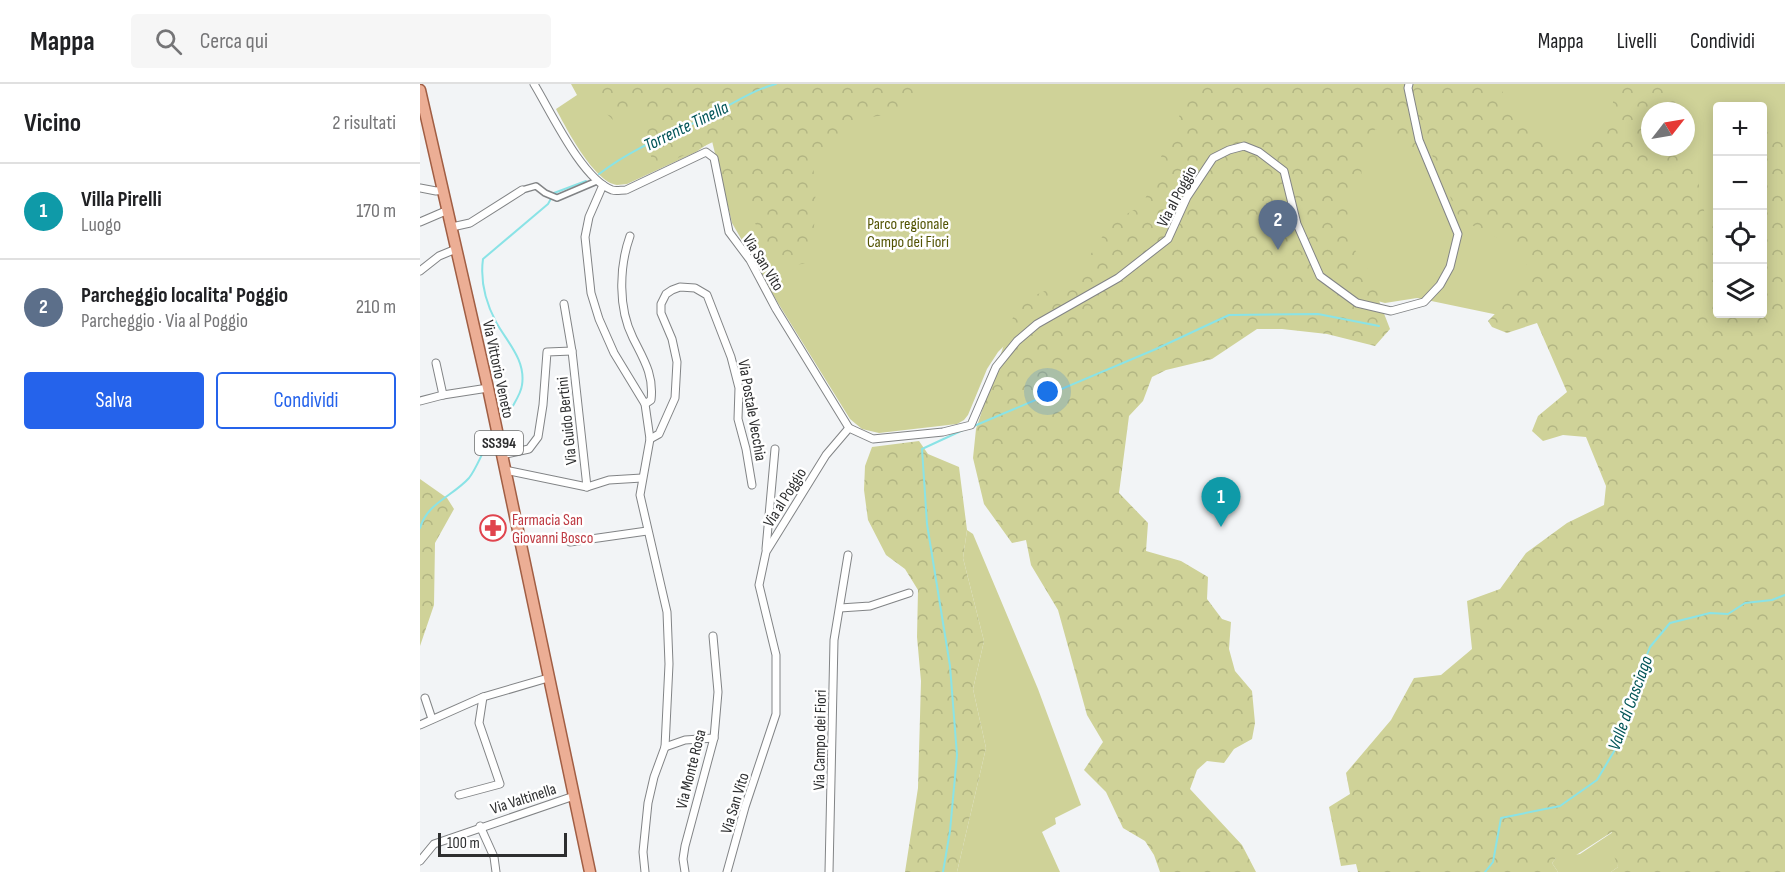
<!DOCTYPE html>
<html lang="it">
<meta charset="utf-8">
<style>
:root{--surface:#fff;--page:#f6f6f6;--text:#202124;--muted:#757577;--line:#e0e0e0;--accent:#2563eb}
body{margin:0;font-family:"Sofia Sans Condensed",sans-serif;background:var(--page);color:var(--text)}
.controls{position:absolute;right:18px;top:18px;display:grid;overflow:hidden;border-radius:6px;box-shadow:0 3px 15px #0003}
.controls button{width:54px;height:54px;display:grid;place-items:center;padding:0;border:0;border-bottom:2px solid var(--line);background:var(--surface);color:var(--text);font:30px sans-serif}
.compass{position:absolute;left:1221px;top:18px;width:54px;height:54px;border-radius:50%;background:var(--surface);box-shadow:0 3px 15px #0003;rotate:59deg}
.scale{position:absolute;left:18px;bottom:15px;width:129px;box-sizing:border-box;padding-left:6px;border:3px solid #2d2e2f;border-top:0;font-size:16px;line-height:21px;white-space:nowrap;color:#2d2e2f;-webkit-text-stroke:4px #fff;paint-order:stroke}
.you{position:absolute;left:628px;top:308px;width:21px;height:21px;margin:-15px;border:4px solid #fff;border-radius:50%;background:#1a73e8;box-shadow:0 0 0 9px #1a73e833}
.badge{display:grid;place-items:center;width:39px;height:39px;border-radius:50%;background:var(--accent);color:#fff;font-size:20px;font-weight:700}
.pin{position:absolute;translate:-50% -50px;filter:drop-shadow(0 2px 3px #0008)}
.pin::after{content:'';position:absolute;top:32px;width:21px;height:18px;background:inherit;clip-path:polygon(0 0,100% 0,50% 100%)}
.list{margin:0;padding:0;list-style:none}
h2{display:flex;justify-content:space-between;align-items:center;height:78px;margin:0;padding:0 24px;font-size:26px}
h2 small{font-size:20px;font-weight:400;color:var(--muted)}
.list li{display:grid;grid-template-columns:39px 1fr auto;gap:18px;align-items:center;box-sizing:border-box;height:96px;padding:0 24px;border-top:2px solid var(--line)}
.list b{display:block;font-size:22px;white-space:nowrap}
.list p{margin:0;font-size:20px;white-space:nowrap;color:var(--muted)}
.list em{font-size:20px;font-style:normal;color:var(--muted)}
.actions{display:flex;gap:12px;padding:18px 24px}
.actions a{flex:1;padding:14px 0;border:2px solid var(--accent);border-radius:6px;text-align:center;font-size:21px;color:var(--accent)}
.actions .main{background:var(--accent);color:#fff}
.icon{flex:none;width:33px;height:33px;fill:none;stroke:currentColor;stroke-width:2;stroke-linecap:round;stroke-linejoin:round}
.map{position:relative;flex:none;width:1365px;height:788px;overflow:hidden}
header{display:flex;align-items:center;gap:36px;box-sizing:border-box;height:84px;padding:0 30px;background:var(--surface);border-bottom:2px solid var(--line)}
header strong{font-size:28px}
nav{display:flex;gap:33px;margin-inline-start:auto;font-size:21px}
.search{width:420px;height:54px;background:var(--page);display:flex;align-items:center;gap:15px;box-sizing:border-box;padding:0 21px;border-radius:6px;color:var(--muted);font-size:22px}
main{display:flex}
aside{flex:1;background:var(--surface)}
.map>svg:first-child{display:block}
</style>
<header>
<strong>Mappa</strong>
<div class="search"><svg class="icon" aria-label="search" viewBox="0 0 24 24"><circle cx="10" cy="10" r="6"/><path d="M15 15l6 6"/></svg>Cerca qui</div>
<nav><a>Mappa</a><a>Livelli</a><a>Condividi</a></nav>
</header>
<main>
<aside>
<h2>Vicino<small>2 risultati</small></h2>
<ul class="list">
<li><span class="badge" style="background:#0f9aa8">1</span><div><b>Villa Pirelli</b><p>Luogo</p></div><em>170 m</em></li>
<li><span class="badge" style="background:#5c6f8a">2</span><div><b>Parcheggio localita' Poggio</b><p>Parcheggio · Via al Poggio</p></div><em>210 m</em></li>
</ul>
<div class="actions"><a class="main">Salva</a><a>Condividi</a></div>
</aside>
<div class="map">
<svg width="1365" height="788" viewBox="0 0 1365 788">
<defs>
<pattern id="forest-crowns" width="20" height="18" patternUnits="userSpaceOnUse" patternTransform="scale(1.5)"><rect width="20" height="18" fill="#cfd298"/><path d="M2 6a3 3 0 1 1 6 0M12 15a3 3 0 1 1 6 0" fill="none" stroke="#b2b583"/></pattern>
</defs>
<rect width="100%" height="100%" fill="#f2f4f6"/>
<!-- green -->
<g fill="#cfd298" fill-rule="evenodd">
<path d="M151 0H1365V648L1175 251 997 214 965 219 950 215 762 108 605 241 578 268 567 285 548 331 544 336 537 340 459 349 442 345 430 335 358 219 312 139 292 57 276 68 207 100C204 100 200 101 197 101 174 98 146 44 136 25L157 11ZM1298 22H1342V230H1298ZM1230 27H1266V63H1230Z"/>
<polygon points="547,446 553,450 618,605 661,721 635,734 636,740 622,748 640,788 537,788 566,664 553,605 564,557 543,474"/>
<polygon points="1193,748 1198,783 1191,788 1138,788 1132,779 1136,774 1160,770"/>
</g>
<!-- forest -->
<g fill="url(#forest-crowns)">
<polygon points="165,0 504,0 489,28 436,35 393,75 396,124 390,179 365,182 346,158 316,107 305,101 293,58 236,84 222,51 232,27 222,24 196,39 181,24"/>
<path d="M775 0H1079L1091 26 1111 41 1123 57 1141 71C1165 60 1192 48 1193 18 1194 13 1189 5 1187 0H1249L1258 27H1230V63H1266V51L1273 72 1286 136 1297 145 1298 230H1342L1343 51 1365 36V788H1191L1198 783 1190 761 1192 748 1150 775 1136 774 1132 779 1138 788H938L936 780 921 782 909 723 930 710 926 689 971 636 994 594 1021 591 1052 565 1047 517 1080 505 1106 469 1147 439 1184 421 1186 402 1166 353 1143 351 1123 357 1112 347 1118 332 1147 308 1117 239 1087 249 1072 243 1068 237 1114 190C1093 163 1074 147 1041 138L1009 64 992 73 968 52 955 45 942 76 941 99 929 117 927 138 935 166 959 203 958 214 970 245 955 262 907 250 862 245H837L792 275 746 286 732 293 723 317 709 332 699 409 728 439 726 467 761 477 788 493 787 515 802 535 811 538 809 565 815 587 832 607 835 639 832 655 814 665 804 679 787 677 777 686 770 705 822 761 836 788H740L734 771 725 757 703 744 686 708 664 686 683 658 667 631 638 526 611 481 606 456 592 459 564 420 553 374 556 345 600 212 618 210 655 194 692 138 723 121 747 57Z"/>
<polygon points="499,357 508,370 539,383 547,446 543,474 564,557 553,605 566,664 537,788 485,788 498,704 501,597 497,553 498,506 485,485 466,471 448,436 444,406 445,382 452,363"/>
<polygon points="0,395 27,414 34,425 15,459 14,521 0,562"/>
</g>
<g fill="none" stroke-linecap="round" stroke-linejoin="round">
<!-- stream -->
<g stroke="#8ae3e6" stroke-width="2">
<path d="M179 90C216 62 249 51 289 32 311 21 332 6 356 0"/>
<path d="M90 327C94 319 101 310 102 301 106 276 87 258 76 238 66 219 60 197 63 175L128 120 134 109 166 97"/>
<polyline points="554,342 736,265 809,231 898,230 959,242"/>
<path d="M0 444C7 419 33 412 49 394 56 385 61 371 67 361"/>
<polyline points="523,788 530,747 537,671 530,582 507,440 502,365 543,346"/>
<polyline points="1065,788 1073,778 1081,734 1140,722 1177,696 1199,659 1218,594 1230,563 1250,539 1290,529 1308,530 1325,519 1352,516 1365,511"/>
</g>
<!-- pedestrian casing -->
<g stroke="#828486" stroke-width="8">
<polyline id="pedestrian" points="102,106 116,102 125,109 137,114 177,97"/>
</g>
<!-- minor casing -->
<g stroke="#828486" stroke-width="9">
<g id="minor">
<path d="M114 0C131 28 162 95 192 106 196 107 201 106 206 106L286 68 294 74 309 148 330 176 356 225 429 344"/>
<polyline points="183,101 169,133 165,153 171,209 179,235 194,269 225,320 230,355 220,411 247,528 249,580 245,663 234,693 228,719 223,768 225,788"/>
<polyline points="0,104 16,107 23,106"/>
<polyline points="0,138 28,126"/>
<polyline points="32,143 50,139 102,106"/>
<path d="M210 152C199 183 198 224 213 254 224 276 234 291 231 316L225 320"/>
<polyline points="0,187 19,172 36,165"/>
<polyline points="152,267 167,403"/>
<polyline points="16,279 23,311"/>
<polyline points="0,317 23,311 68,304"/>
<polyline points="230,355 239,350 255,314 257,278 252,255 241,229 241,220 246,210 252,206 260,203 275,204 287,211 311,273 319,304 318,335 326,365 332,401"/>
<polyline points="82,371 109,365 118,353 123,321 127,268 152,267 144,220"/>
<polyline points="85,386 167,403 189,396 222,394"/>
<polyline points="150,458 227,447"/>
<polyline points="346,465 355,365"/>
<polyline points="420,524 450,522 489,509"/>
<polyline points="5,614 12,635"/>
<polyline points="0,641 63,613"/>
<polyline points="245,663 265,656 294,654"/>
<polyline points="39,711 80,700 59,639 63,613 128,594"/>
<polyline points="60,742 74,773 76,788"/>
<polyline points="0,777 14,760 154,712"/>
<polyline points="265,788 263,775 265,762 294,654 298,608 293,552"/>
<polyline points="307,788 325,723 356,630 356,571 339,501 346,468 406,371 429,344 453,355 523,348 551,341 576,283 597,257 617,240 698,194 748,155 767,113 793,74 809,66 824,62 839,68 864,87 877,140 900,192 937,219 971,227 1004,218 1020,201 1030,183 1038,150 999,56 988,4 989,0"/>
<polyline points="409,788 414,556 428,471"/>
</g>
</g>
<!-- primary casing -->
<g stroke="#a15e44" stroke-width="13">
<polyline id="primary" points="0,6 68,304 170,788"/>
</g>
<!-- pedestrian -->
<use href="#pedestrian" stroke="#fff" stroke-width="5"/>
<!-- minor -->
<use href="#minor" stroke="#fff" stroke-width="7"/>
<!-- primary -->
<use href="#primary" stroke="#ecae95" stroke-width="10"/>
</g>
<!-- icons -->
<defs>
<g id="pharmacy-ring" transform="scale(1.35)"><circle r="9.5" fill="#fff" stroke="#e0444e" stroke-width="1.5"/><path d="M-2-6h4v4h4v4h-4v4h-4v-4h-4v-4h4Z" fill="#e0444e"/></g>
</defs>
<g fill-rule="evenodd">
<use href="#pharmacy-ring" x="73" y="444"/>
</g>
<g text-anchor="middle" stroke-width="5" stroke-linejoin="round" paint-order="stroke">
<!-- shield labels -->
<rect fill="#fff" stroke="#6c6d6d" stroke-width="1.5" x="55" y="347" width="48" height="24" rx="4.5"/>
<g font-size="15" font-weight="bold" fill="#2d2e2f">
<text x="79" y="364">SS394</text>
</g>
<!-- street labels -->
<g font-size="16" fill="#2d2e2f" stroke="#fff">
<text transform="translate(756 112) rotate(-62)" y="6">Via al Poggio</text>
<text transform="translate(344 178) rotate(58)" y="6">Via San Vito</text>
<text transform="translate(79 285) rotate(78)" y="6">Via Vittorio Veneto</text>
<text transform="translate(333 326) rotate(80)" y="6">Via Postale Vecchia</text>
<text transform="translate(146 337) rotate(-96)" y="6">Via Guido Bertini</text>
<text transform="translate(364 413) rotate(-58)" y="6">Via al Poggio</text>
<text transform="translate(399 656) rotate(-89)" y="6">Via Campo dei Fiori</text>
<text transform="translate(270 685) rotate(-76)" y="6">Via Monte Rosa</text>
<text transform="translate(103 714) rotate(-18)" y="6">Via Valtinella</text>
<text transform="translate(314 719) rotate(-73)" y="6">Via San Vito</text>
</g>
<!-- park labels -->
<g font-size="16" fill="#535404" stroke="#fff">
<text x="488" y="145">Parco regionale<tspan x="488" dy="18">Campo dei Fiori</tspan></text>
</g>
<!-- health labels -->
<g font-size="16" fill="#be3a42" stroke="#fff" text-anchor="start">
<text x="92" y="441">Farmacia San<tspan x="92" dy="18">Giovanni Bosco</tspan></text>
</g>
<!-- water labels -->
<g font-size="18" font-style="italic" fill="#005457" stroke="#fff">
<text transform="translate(266 42) rotate(-26)" y="6">Torrente Tinella</text>
<text transform="translate(1210 619) rotate(-70)" y="6">Valle di Casciago</text>
</g>
</g>
</svg>
<div class="controls">
<button>+</button>
<button>−</button>
<button><svg class="icon" aria-label="locate" viewBox="0 0 24 24"><circle cx="12" cy="12" r="6"/><path d="M12 2v4M12 18v4M2 12h4M18 12h4"/></svg></button>
<button><svg class="icon" aria-label="layers" viewBox="0 0 24 24"><path d="M12 4l9 5-9 5-9-5zM3 14l9 5 9-5"/></svg></button>
</div>
<svg class="compass" viewBox="-18 -18 36 36"><path d="M0-13l5 13h-10z" fill="#e53935"/><path d="M0 13l5-13h-10z" fill="#757577"/></svg>
<div class="scale">100 m</div>
<div class="you"></div>
<div class="pin badge" style="left:801px;top:443px;background:#0f9aa8">1</div>
<div class="pin badge" style="left:858px;top:166px;background:#5c6f8a">2</div>
</div>
</main>
